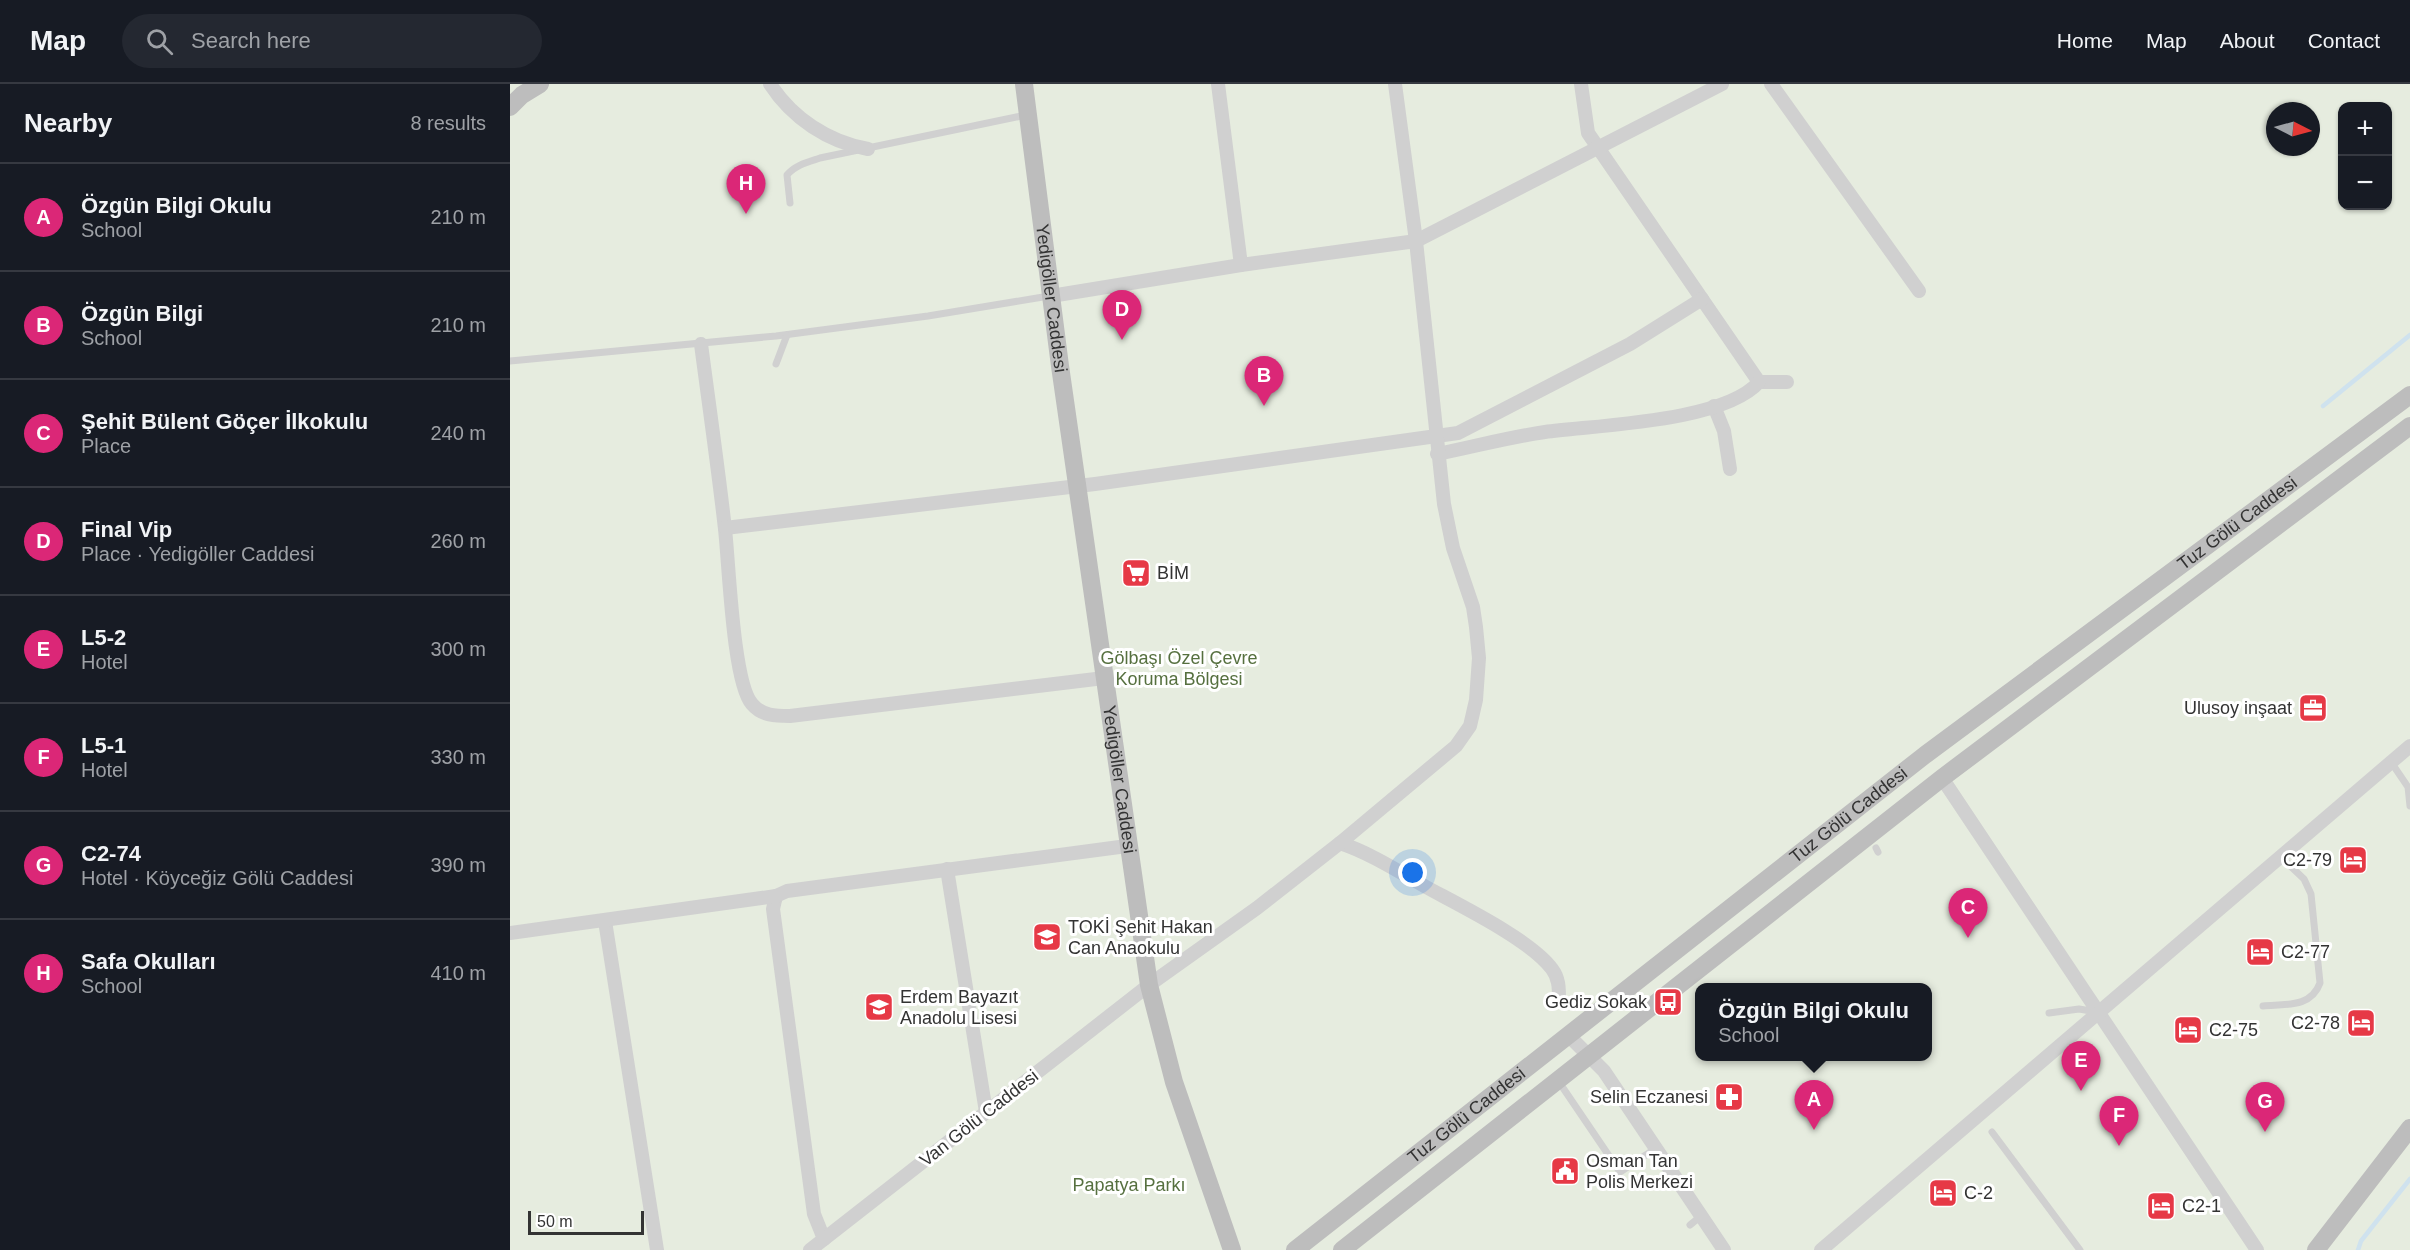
<!DOCTYPE html>
<meta charset="utf-8">
<style>
:root{--surface:#171b24;--page:#242831;--text:#f1f3f6;--muted:#9ea1a6;--line:#363941;--accent:#db2777}
body{margin:0;font-family:Helvetica,sans-serif;background:var(--page);color:var(--text)}
.controls{position:absolute;right:18px;top:18px;display:grid;overflow:hidden;border-radius:12px;box-shadow:0 2px 4px #0004}
.controls button{width:54px;height:54px;display:grid;place-items:center;padding:0;border:0;border-bottom:2px solid var(--line);background:var(--surface);color:var(--text);font:30px sans-serif}
.compass{position:absolute;left:1756px;top:18px;width:54px;height:54px;border-radius:50%;background:var(--surface);box-shadow:0 2px 4px #0004;rotate:96deg}
.scale{position:absolute;left:18px;bottom:15px;width:116px;box-sizing:border-box;padding-left:6px;border:3px solid #333;border-top:0;font-size:16px;line-height:21px;white-space:nowrap;color:#333;-webkit-text-stroke:4px #fff;paint-order:stroke}
.you{position:absolute;left:903px;top:789px;width:21px;height:21px;margin:-15px;border:4px solid #fff;border-radius:50%;background:#1a73e8;box-shadow:0 0 0 9px #1a73e833}
.badge{display:grid;place-items:center;width:39px;height:39px;border-radius:50%;background:var(--accent);color:#fff;font-size:20px;font-weight:700}
.pin{position:absolute;translate:-50% -50px;filter:drop-shadow(0 2px 3px #0008)}
.pin::after{content:'';position:absolute;top:32px;width:21px;height:18px;background:inherit;clip-path:polygon(0 0,100% 0,50% 100%)}
.popup{position:absolute;left:1185px;top:899px;width:237px;height:78px;box-sizing:border-box;display:grid;place-content:center;border-radius:12px;background:var(--surface);filter:drop-shadow(0 2px 4px #0005);font-size:20px;white-space:nowrap;color:var(--muted)}
.popup b{font-size:22px;color:var(--text)}
.popup::after{content:'';position:absolute;left:50%;top:100%;margin-left:-12px;border:12px solid transparent;border-top-color:var(--surface)}
.list{margin:0;padding:0;list-style:none}
h2{display:flex;justify-content:space-between;align-items:center;height:78px;margin:0;padding:0 24px;font-size:26px}
h2 small{font-size:20px;font-weight:400;color:var(--muted)}
.list li{display:grid;grid-template-columns:39px 1fr auto;gap:18px;align-items:center;box-sizing:border-box;height:108px;padding:0 24px;border-top:2px solid var(--line)}
.list b{display:block;font-size:22px;white-space:nowrap}
.list p{margin:0;font-size:20px;white-space:nowrap;color:var(--muted)}
.list em{font-size:20px;font-style:normal;color:var(--muted)}
.icon{flex:none;width:33px;height:33px;fill:none;stroke:currentColor;stroke-width:2;stroke-linecap:round;stroke-linejoin:round}
.map{position:relative;flex:none;width:1900px;height:1166px;overflow:hidden}
header{display:flex;align-items:center;gap:36px;box-sizing:border-box;height:84px;padding:0 30px;background:var(--surface);border-bottom:2px solid var(--line)}
header strong{font-size:28px}
nav{display:flex;gap:33px;margin-inline-start:auto;font-size:21px}
.search{width:420px;height:54px;background:var(--page);display:flex;align-items:center;gap:15px;box-sizing:border-box;padding:0 21px;border-radius:33px;color:var(--muted);font-size:22px}
main{display:flex}
aside{flex:1;background:var(--surface)}
.map>svg:first-child{display:block}
</style>
<header>
<strong>Map</strong>
<div class="search"><svg class="icon" aria-label="search" viewBox="0 0 24 24"><circle cx="10" cy="10" r="6"/><path d="M15 15l6 6"/></svg>Search here</div>
<nav><a>Home</a><a>Map</a><a>About</a><a>Contact</a></nav>
</header>
<main>
<aside>
<h2>Nearby<small>8 results</small></h2>
<ul class="list">
<li><span class="badge">A</span><div><b>Özgün Bilgi Okulu</b><p>School</p></div><em>210 m</em></li>
<li><span class="badge">B</span><div><b>Özgün Bilgi</b><p>School</p></div><em>210 m</em></li>
<li><span class="badge">C</span><div><b>Şehit Bülent Göçer İlkokulu</b><p>Place</p></div><em>240 m</em></li>
<li><span class="badge">D</span><div><b>Final Vip</b><p>Place · Yedigöller Caddesi</p></div><em>260 m</em></li>
<li><span class="badge">E</span><div><b>L5-2</b><p>Hotel</p></div><em>300 m</em></li>
<li><span class="badge">F</span><div><b>L5-1</b><p>Hotel</p></div><em>330 m</em></li>
<li><span class="badge">G</span><div><b>C2-74</b><p>Hotel · Köyceğiz Gölü Caddesi</p></div><em>390 m</em></li>
<li><span class="badge">H</span><div><b>Safa Okulları</b><p>School</p></div><em>410 m</em></li>
</ul>
</aside>
<div class="map">
<svg width="1900" height="1166" viewBox="0 0 1900 1166">
<rect width="100%" height="100%" fill="#fff"/>
<!-- green -->
<path fill="#e6ecdf" fill-rule="evenodd" d="M0 0H1900V1166H0ZM1832 22H1878V122H1832ZM1765 27H1801V63H1765ZM1190 904H1418V972H1190Z"/>
<g fill="none" stroke-linecap="round" stroke-linejoin="round">
<!-- stream -->
<g stroke="#cfe2ee" stroke-width="4.5">
<polyline points="1813,322 1900,251"/>
<polyline points="1848,1166 1851,1157 1900,1095"/>
</g>
<!-- lane -->
<g stroke="#d0d0d0" stroke-width="7">
<path d="M280 119 277 91C285 81 298 78 310 74L516 31"/>
<polyline points="0,277 266,252 418,232 539,212"/>
<polyline points="266,280 277,251"/>
<polyline points="1881,678 1898,703 1900,722"/>
<polyline points="1366,764 1368,768"/>
<path d="M1753 922C1775 920 1801 924 1810 899L1801 810 1794 795 1771 773"/>
<polyline points="1539,929 1569,925 1587,928"/>
<polyline points="1049,998 1110,1088 1145,1065"/>
<polyline points="1482,1048 1570,1166"/>
<polyline points="1180,1141 1191,1132"/>
</g>
<!-- street -->
<g stroke="#d0d0d0" stroke-width="14">
<path d="M260 0C282 34 318 58 358 65"/>
<polyline points="708,0 731,181"/>
<polyline points="1071,0 1078,49 1249,298 1277,298"/>
<polyline points="1261,0 1409,207"/>
<polyline points="541,212 731,181 906,157 1212,0"/>
<path d="M191 260C199 321 208 383 215 445 219 480 223 599 242 620 252 632 266 632 280 632L594 594"/>
<polyline points="1204,322 1214,347 1220,385"/>
<path d="M927 370C963 363 999 353 1035 348 1087 341 1214 338 1249 298"/>
<polyline points="215,444 585,400 948,349 1120,260 1192,215"/>
<polyline points="1432,694 1747,1166"/>
<path d="M830 759C860 769 888 787 916 803 949 821 1021 856 1042 885 1049 894 1049 904 1049 915"/>
<polyline points="437,785 476,1028"/>
<polyline points="266,812 263,825 304,1130 314,1155"/>
<polyline points="95,837 147,1166"/>
<polyline points="0,849 266,812 277,807 617,762"/>
<polyline points="1059,952 1094,987 1214,1166"/>
<polyline points="300,1166 639,901 747,824 830,759 946,662 960,642 966,616 969,574 966,543 963,523 943,464 934,420 906,157 885,0"/>
<polyline points="1311,1166 1900,662"/>
</g>
<!-- secondary -->
<g stroke="#bdbdbd" stroke-width="18">
<path id="s1" d="M514 0 550 282 639 901 664 998 722 1166"/>
<polyline points="0,23 12,11 30,0"/>
<path id="s2" d="M785 1166 1415 671 1900 311"/>
<polyline points="832,1166 1432,694 1900,342"/>
<polyline points="1806,1166 1900,1044"/>
</g>
</g>
<!-- icons -->
<defs>
<g id="supermarket-square" transform="scale(1.5)"><rect x="-9" y="-9" width="18" height="18" rx="4" fill="#e63946" stroke="#fff"/><path d="M-6-5.5h2.5l.6 2H6L4.5 2H-2.5L-4.4-4H-6ZM-1.5 3.2a1.3 1.3 0 1 0 .1 0ZM3 3.2a1.3 1.3 0 1 0 .1 0Z" fill="#fff"/></g>
<g id="office-square" transform="scale(1.5)"><rect x="-9" y="-9" width="18" height="18" rx="4" fill="#e63946" stroke="#fff"/><path d="M-6-3h4V-5.5h4V-3h4V5H-6ZM-1-4.5V-3h2v-1.5ZM-6 0V1H6V0Z" fill="#fff"/></g>
<g id="hotel-square" transform="scale(1.5)"><rect x="-9" y="-9" width="18" height="18" rx="4" fill="#e63946" stroke="#fff"/><path d="M-6-4.5h1.5V1H6V5H4.5V3h-9V5H-6ZM-4 0a1.8 1.8 0 1 1 3.6 0ZM.5 0V-2.5h3Q6-2.5 6 0Z" fill="#fff"/></g>
<g id="school-square" transform="scale(1.5)"><rect x="-9" y="-9" width="18" height="18" rx="4" fill="#e63946" stroke="#fff"/><path d="M0-5L7-2L0 1L-7-2ZM-4 1L0 2.5L4 1V4Q0 6-4 4Z" fill="#fff"/></g>
<g id="bus-square" transform="scale(1.5)"><rect x="-9" y="-9" width="18" height="18" rx="4" fill="#e63946" stroke="#fff"/><path d="M-5-6H5V4H4V6H2V4H-2V6H-4V4H-5ZM-3.5-4V0h7V-4ZM-3.5 1.2v1.5H-2V1.2ZM2 1.2v1.5H3.5V1.2Z" fill="#fff"/></g>
<g id="pharmacy-square" transform="scale(1.5)"><rect x="-9" y="-9" width="18" height="18" rx="4" fill="#e63946" stroke="#fff"/><path d="M-2-6h4v4h4v4h-4v4h-4v-4h-4v-4h4Z" fill="#fff"/></g>
<g id="civic-square" transform="scale(1.5)"><rect x="-9" y="-9" width="18" height="18" rx="4" fill="#e63946" stroke="#fff"/><path d="M-.6-6.5H3V-4.5H.6V-3L4-1V1h2V6H-6V1h2V-1L-.6-3ZM-1.2 2.5V6h2.4V2.5Z" fill="#fff"/></g>
</defs>
<g fill-rule="evenodd">
<use href="#supermarket-square" x="626" y="489"/>
<use href="#office-square" x="1803" y="624"/>
<use href="#hotel-square" x="1843" y="776"/>
<use href="#school-square" x="537" y="853"/>
<use href="#hotel-square" x="1750" y="868"/>
<use href="#bus-square" x="1158" y="918"/>
<use href="#school-square" x="369" y="923"/>
<use href="#hotel-square" x="1851" y="939"/>
<use href="#hotel-square" x="1678" y="946"/>
<use href="#pharmacy-square" x="1219" y="1013"/>
<use href="#civic-square" x="1055" y="1087"/>
<use href="#hotel-square" x="1433" y="1109"/>
<use href="#hotel-square" x="1651" y="1122"/>
</g>
<g text-anchor="middle" stroke-width="6" stroke-linejoin="round" paint-order="stroke">
<!-- street labels -->
<g font-size="18" fill="#333" stroke="#fff">
<text dy="6" stroke="none"><textPath href="#s1" startOffset="216">Yedigöller Caddesi</textPath></text>
<text dy="6" stroke="none"><textPath href="#s2" startOffset="1190">Tuz Gölü Caddesi</textPath></text>
<text dy="6" stroke="none"><textPath href="#s1" startOffset="702">Yedigöller Caddesi</textPath></text>
<text dy="6" stroke="none"><textPath href="#s2" startOffset="704">Tuz Gölü Caddesi</textPath></text>
<text dy="6" stroke="none"><textPath href="#s2" startOffset="218">Tuz Gölü Caddesi</textPath></text>
<text transform="translate(469 1034) rotate(-38)" y="6">Van Gölü Caddesi</text>
</g>
<!-- poi labels -->
<g font-size="18" fill="#333" stroke="#fff" text-anchor="start">
<text x="647" y="495">BİM</text>
<text x="1782" y="630" text-anchor="end">Ulusoy inşaat</text>
<text x="1822" y="782" text-anchor="end">C2-79</text>
<text x="558" y="849">TOKİ Şehit Hakan<tspan x="558" dy="21">Can Anaokulu</tspan></text>
<text x="1771" y="874">C2-77</text>
<text x="390" y="919">Erdem Bayazıt<tspan x="390" dy="21">Anadolu Lisesi</tspan></text>
<text x="1137" y="924" text-anchor="end">Gediz Sokak</text>
<text x="1830" y="945" text-anchor="end">C2-78</text>
<text x="1699" y="952">C2-75</text>
<text x="1198" y="1019" text-anchor="end">Selin Eczanesi</text>
<text x="1076" y="1083">Osman Tan<tspan x="1076" dy="21">Polis Merkezi</tspan></text>
<text x="1454" y="1115">C-2</text>
<text x="1672" y="1128">C2-1</text>
</g>
<!-- park labels -->
<g font-size="18" fill="#56703f" stroke="#fff">
<text x="669" y="580">Gölbaşı Özel Çevre<tspan x="669" dy="21">Koruma Bölgesi</tspan></text>
<text x="619" y="1107">Papatya Parkı</text>
</g>
</g>
</svg>
<div class="controls">
<button>+</button>
<button>−</button>
</div>
<svg class="compass" viewBox="-18 -18 36 36"><path d="M0-13l5 13h-10z" fill="#e53935"/><path d="M0 13l5-13h-10z" fill="#9ea1a6"/></svg>
<div class="scale">50 m</div>
<div class="you"></div>
<div class="pin badge" style="left:1304px;top:1046px">A</div>
<div class="popup"><b>Özgün Bilgi Okulu</b>School</div>
<div class="pin badge" style="left:754px;top:322px">B</div>
<div class="pin badge" style="left:1458px;top:854px">C</div>
<div class="pin badge" style="left:612px;top:256px">D</div>
<div class="pin badge" style="left:1571px;top:1007px">E</div>
<div class="pin badge" style="left:1609px;top:1062px">F</div>
<div class="pin badge" style="left:1755px;top:1048px">G</div>
<div class="pin badge" style="left:236px;top:130px">H</div>
</div>
</main>
